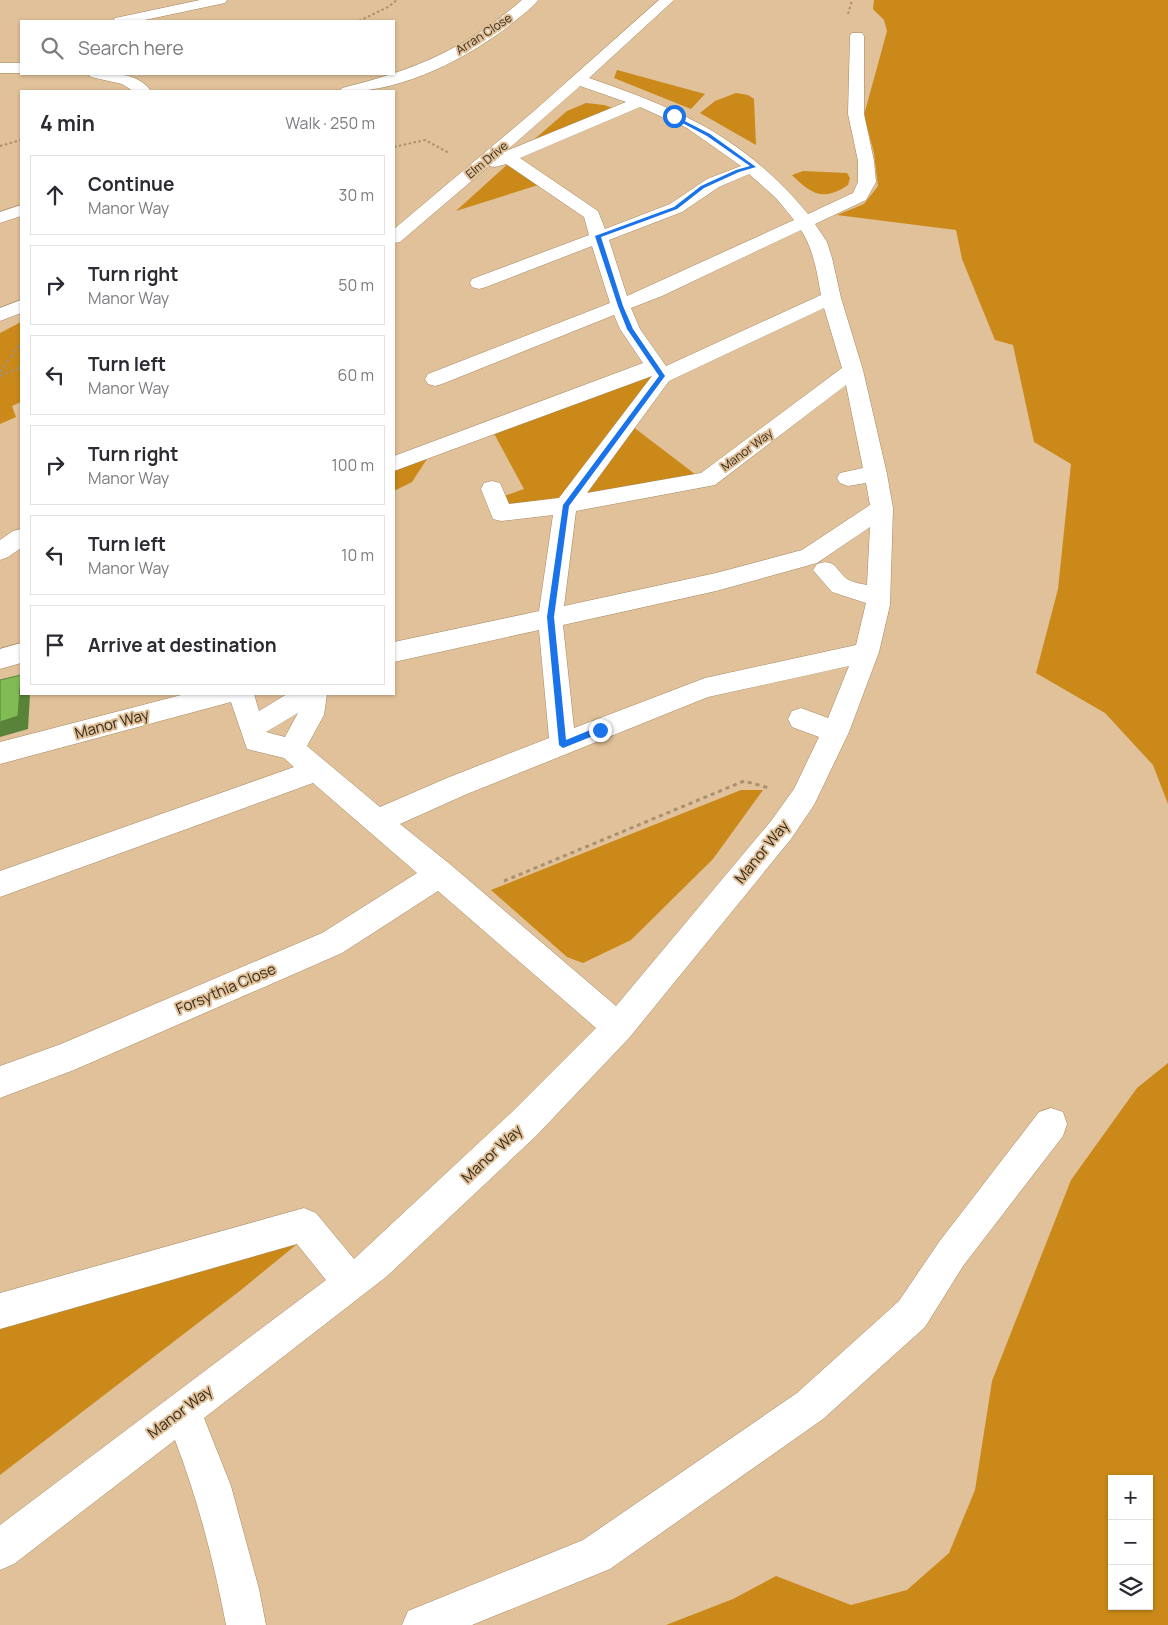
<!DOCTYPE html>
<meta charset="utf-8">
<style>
:root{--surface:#fff;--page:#f2f2f3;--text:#2b2b33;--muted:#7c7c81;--line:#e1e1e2}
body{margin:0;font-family:Manrope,sans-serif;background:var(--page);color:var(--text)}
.controls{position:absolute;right:15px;bottom:15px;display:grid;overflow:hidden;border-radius:0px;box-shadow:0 1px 4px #0004}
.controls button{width:45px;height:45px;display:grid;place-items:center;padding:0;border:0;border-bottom:1px solid var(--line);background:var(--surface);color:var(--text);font:25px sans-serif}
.stop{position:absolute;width:15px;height:15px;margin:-11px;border:4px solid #1a73e8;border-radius:50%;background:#fff}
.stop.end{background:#1a73e8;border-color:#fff;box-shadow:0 1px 5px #0008}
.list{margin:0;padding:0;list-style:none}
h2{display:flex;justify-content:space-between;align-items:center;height:65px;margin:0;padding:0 20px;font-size:21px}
h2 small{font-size:16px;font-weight:400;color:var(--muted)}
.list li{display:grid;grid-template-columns:32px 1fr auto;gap:15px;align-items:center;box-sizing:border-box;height:80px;margin:0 10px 10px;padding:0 10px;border:1px solid var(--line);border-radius:0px}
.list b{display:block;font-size:19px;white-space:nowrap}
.list p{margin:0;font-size:16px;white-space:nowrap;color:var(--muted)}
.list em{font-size:16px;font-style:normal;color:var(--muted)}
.icon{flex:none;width:28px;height:28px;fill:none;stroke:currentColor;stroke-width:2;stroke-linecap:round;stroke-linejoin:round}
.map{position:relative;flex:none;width:1168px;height:1625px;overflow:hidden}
.search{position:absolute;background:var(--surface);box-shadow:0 1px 4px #0004;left:20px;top:20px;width:375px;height:55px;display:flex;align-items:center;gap:12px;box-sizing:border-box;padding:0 18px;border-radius:0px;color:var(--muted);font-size:19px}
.panel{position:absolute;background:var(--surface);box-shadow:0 1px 4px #0004;left:20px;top:90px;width:375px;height:605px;border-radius:0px}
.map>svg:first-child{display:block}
</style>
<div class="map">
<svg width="1168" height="1625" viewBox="0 0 1168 1625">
<rect width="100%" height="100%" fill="#e0c199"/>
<!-- green -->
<g fill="#ca8919" fill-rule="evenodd">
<polygon points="874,0 1168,0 1168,804 1153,765 1105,713 1036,673 1058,589 1071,464 1034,442 1013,345 995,340 962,259 956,230 837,215 864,204 878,186 874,153 864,115 887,31 884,20 873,9"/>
<polygon points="617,70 705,94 691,109 614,78"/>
<polygon points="736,93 748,95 754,99 756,145 700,113 715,101"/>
<polygon points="586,103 604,105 619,110 523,149 567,111"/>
<polygon points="510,162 538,185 456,211"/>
<path d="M803 171 847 173 850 178 848 185C823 202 811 194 792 175Z"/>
<polygon points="21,322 21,402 12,406 16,417 0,424 0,333"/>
<polygon points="654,366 662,376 628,423 704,481 501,513 496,499 524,489 491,428"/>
<polygon points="421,454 427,459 412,482 394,491 394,464"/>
<polygon points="741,790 763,790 713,859 631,940 583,963 567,957 491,890"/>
<path d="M1168 1063V1625H666L733 1599 776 1576 851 1605 907 1590 949 1553 975 1490 992 1381 1071 1180 1137 1088ZM1112 1479H1149V1606H1112Z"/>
<polygon points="302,1240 241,1290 0,1475 0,1311"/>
</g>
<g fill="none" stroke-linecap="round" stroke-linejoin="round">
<!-- minor casing -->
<g stroke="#a68862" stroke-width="1">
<g id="minor">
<polygon points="200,0 227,0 225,3 220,4 140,21 113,21 115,18 120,17"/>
<path d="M522 0H538C532 8 523 14 515 21 471 57 398 95 340 91L342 88C417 69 463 50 522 0Z"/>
<path d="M659 0H674L589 78C680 109 745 138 808 214L853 193 858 182V161L848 114 850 36 852 33H862L864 36V114L874 161 876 182 866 200 815 224 827 242 832 258 841 298 863 370 887 474 893 508 890 605 879 652 849 732 814 805 791 839 629 1038 536 1136 386 1277 204 1418 231 1486 259 1589 266 1625H226C214 1562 198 1500 175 1440L14 1564 0 1570V1525L326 1280 297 1244 0 1329V1293L304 1208 316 1213 354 1259 512 1112 596 1028 438 891 342 953 74 1070 0 1098V1066L61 1044 322 933 417 873 313 783 0 897V871L294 767 284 758 247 749 231 702 0 764V742L185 694H254L259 711 287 694H327L324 715 307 746 380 807 447 778 549 738 539 630 394 662V642L539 611 553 515 501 521 493 519 481 489 484 483 492 481 500 483 509 504 559 498 652 376 394 471V456L643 363 620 329 614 315 442 384 435 386 428 384 425 379 428 374 610 303 592 246 486 287 479 289 472 287 470 283 472 279 589 235 584 217 506 164 495 167 489 166 400 242 394 243V229L534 111ZM580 86 626 102 506 151ZM640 107 687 128 741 166 707 179 670 204 605 229 598 211 520 158ZM749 174 776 198 794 220 627 296 609 240 682 212 719 187ZM801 230C814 250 817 273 821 295L666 366 640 329 631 308 662 296ZM824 308 842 368 701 473 587 493 669 381ZM846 385 863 468 840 473 837 478 840 483 848 486 866 483 870 505 802 550 716 573 564 606 576 511 715 485ZM870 527 867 585C861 584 852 582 847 579 835 569 835 558 817 564L813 570 832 592 866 603 856 645 705 678 574 728 563 625 716 591 817 563ZM849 666 828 718 801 708 792 711 788 719 792 727 819 737 794 789 771 821 616 1006 451 865 400 824 467 794 708 697ZM298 713 285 737 266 732Z"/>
<rect x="0" y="63" width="21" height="10"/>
<path d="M88 74C109 73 137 71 151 91H133L122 84 91 77Z"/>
<polygon points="21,205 21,216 0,223 0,212"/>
<polygon points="21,300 21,313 0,321 0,308"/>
<polygon points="21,529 21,548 8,557 0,560 0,540 13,531"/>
<polygon points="21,643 21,663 0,669 0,649"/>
<polygon points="1051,1108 1063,1112 1067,1124 1063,1136 963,1266 925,1327 823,1419 610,1569 472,1625 402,1625 408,1611 583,1540 797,1393 899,1301 939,1242 1039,1112"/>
</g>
</g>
<!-- path-far2 -->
<g stroke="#a99070" stroke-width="2" stroke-dasharray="2.5 2.5" stroke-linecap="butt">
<polyline points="848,14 852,0"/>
<polyline points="359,21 388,7 397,0"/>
<polyline points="0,146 21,140"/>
<polyline points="394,147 425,140 449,153"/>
</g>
<!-- path-far1 -->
<g stroke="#a99070" stroke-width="2.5" stroke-dasharray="3 3" stroke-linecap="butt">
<polyline points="0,372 21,343"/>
<polyline points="0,376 21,367"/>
</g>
<!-- path -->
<polyline stroke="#a99070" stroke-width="3" stroke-dasharray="4 4" stroke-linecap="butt" points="504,881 744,781 769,788"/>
<!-- minor -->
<use href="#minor" fill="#fff" fill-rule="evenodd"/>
</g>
<!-- shaded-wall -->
<polygon fill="#5a833a" points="21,675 21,694 30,694 28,729 0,737 0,722"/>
<!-- building -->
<polygon fill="#80bb53" stroke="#5a833a" points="21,675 18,716 0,722 0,680"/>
<!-- route -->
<polygon fill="#1a73e8" points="673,115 710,134 756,167 739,172 704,188 677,209 601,237 623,306 633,329 665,376 569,506 554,617 566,740 600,726 604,730 603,732 563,748 559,745 547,617 563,505 659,376 627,329 618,306 595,236 674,207 701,186 736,170 750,166 707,136 673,118"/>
<g text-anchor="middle" stroke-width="4" stroke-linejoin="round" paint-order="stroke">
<!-- far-street labels -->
<g font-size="12" fill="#372b1b" stroke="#e0c199">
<text transform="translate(484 34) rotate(-33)" y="4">Arran Close</text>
<text transform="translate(487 160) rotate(-40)" y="4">Elm Drive</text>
<text transform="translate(747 450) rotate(-37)" y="4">Manor Way</text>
</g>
<!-- street labels -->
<g font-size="15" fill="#372b1b" stroke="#e0c199">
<text transform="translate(112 724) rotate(-15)" y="5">Manor Way</text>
<text transform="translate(762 852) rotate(-51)" y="5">Manor Way</text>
<text transform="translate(226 989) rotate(-23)" y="5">Forsythia Close</text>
<text transform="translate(492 1154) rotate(-43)" y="5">Manor Way</text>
<text transform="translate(180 1412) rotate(-37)" y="5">Manor Way</text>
</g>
</g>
</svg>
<div class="controls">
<button>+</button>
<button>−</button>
<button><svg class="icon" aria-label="layers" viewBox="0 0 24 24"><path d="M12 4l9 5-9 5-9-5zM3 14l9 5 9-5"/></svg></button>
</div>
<div class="stop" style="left:674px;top:116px"></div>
<div class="stop end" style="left:600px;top:730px"></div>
<div class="search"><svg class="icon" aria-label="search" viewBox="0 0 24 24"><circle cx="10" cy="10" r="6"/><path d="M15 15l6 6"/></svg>Search here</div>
<section class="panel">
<h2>4 min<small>Walk · 250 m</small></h2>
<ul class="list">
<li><svg class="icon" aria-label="ahead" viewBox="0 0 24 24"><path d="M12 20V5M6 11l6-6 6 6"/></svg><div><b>Continue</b><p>Manor Way</p></div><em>30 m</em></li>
<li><svg class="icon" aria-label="right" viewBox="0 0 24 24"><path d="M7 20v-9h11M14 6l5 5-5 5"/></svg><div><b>Turn right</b><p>Manor Way</p></div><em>50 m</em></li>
<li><svg class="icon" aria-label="left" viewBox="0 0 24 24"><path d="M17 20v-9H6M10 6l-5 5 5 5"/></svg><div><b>Turn left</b><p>Manor Way</p></div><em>60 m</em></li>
<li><svg class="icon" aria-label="right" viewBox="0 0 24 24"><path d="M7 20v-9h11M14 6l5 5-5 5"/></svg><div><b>Turn right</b><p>Manor Way</p></div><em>100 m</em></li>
<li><svg class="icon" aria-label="left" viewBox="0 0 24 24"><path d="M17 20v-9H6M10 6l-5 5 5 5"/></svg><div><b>Turn left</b><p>Manor Way</p></div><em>10 m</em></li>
<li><svg class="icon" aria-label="arrive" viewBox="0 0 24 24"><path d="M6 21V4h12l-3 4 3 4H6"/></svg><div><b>Arrive at destination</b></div></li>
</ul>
</section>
</div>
